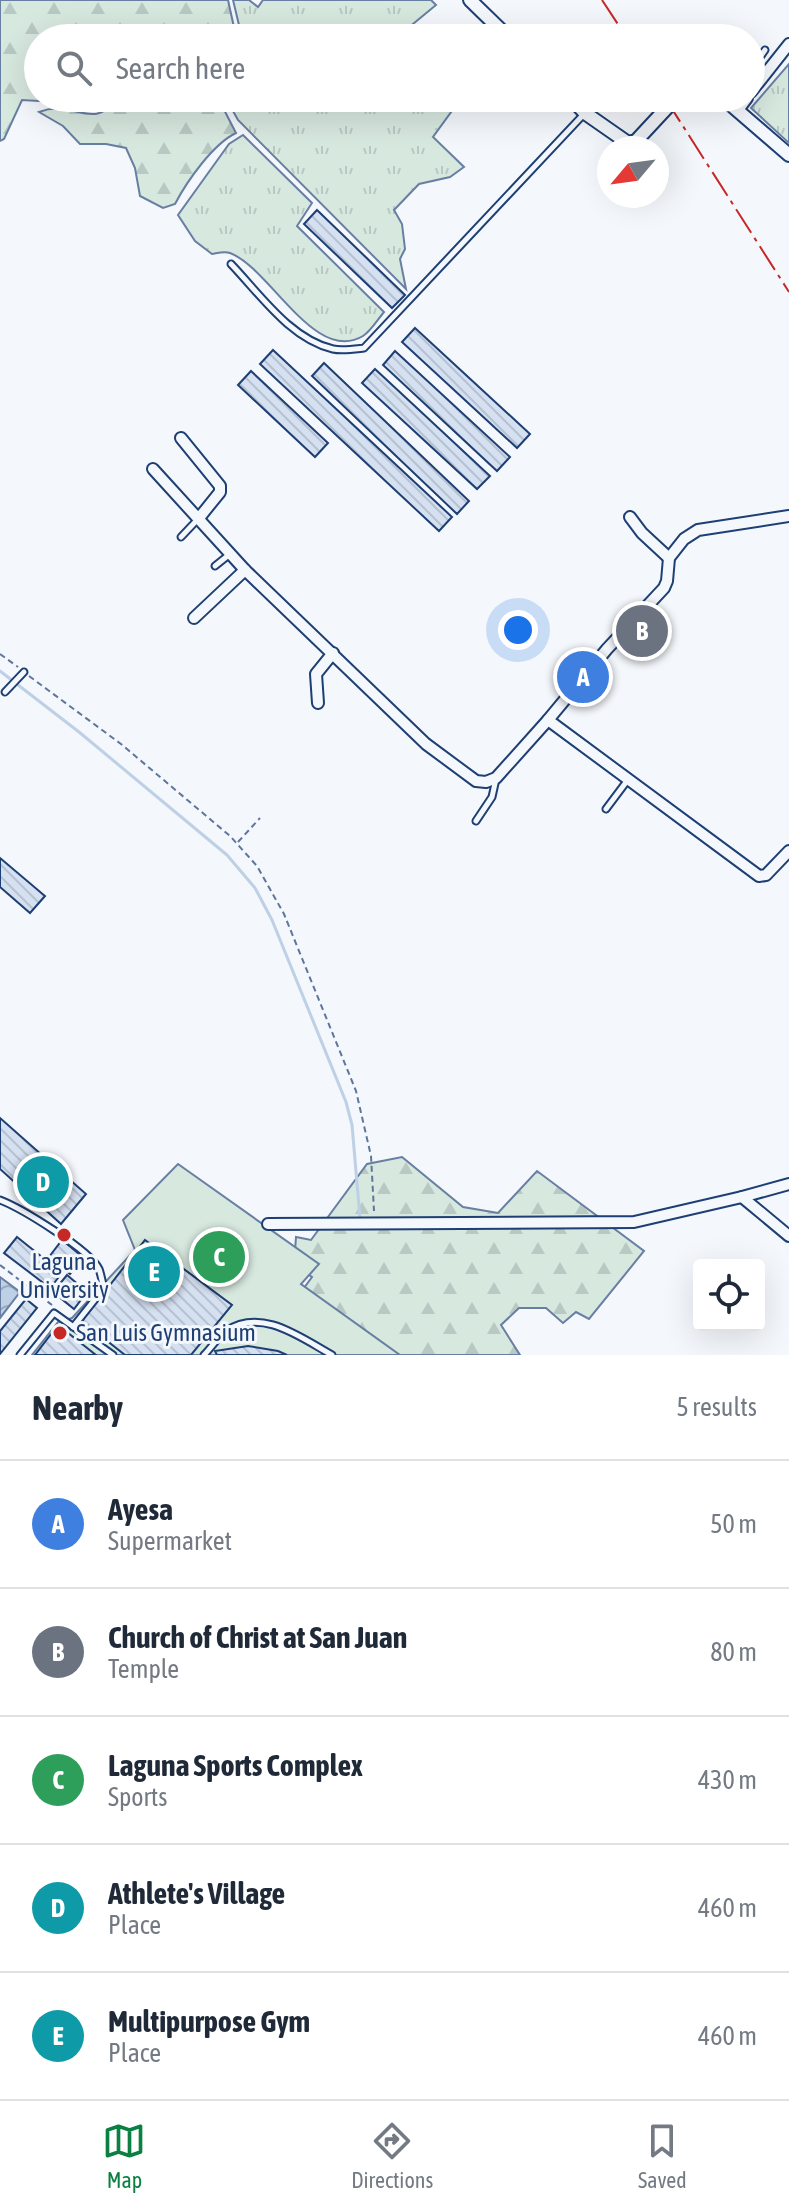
<!DOCTYPE html>
<style>
:root{--surface:#fff;--page:#f6f6f7;--text:#1f2937;--muted:#747a83;--line:#e0e1e3;--accent:#0b8043}
body{margin:0;font-family:"Asap Condensed",sans-serif;background:var(--page);color:var(--text)}
.controls{position:absolute;right:24px;bottom:24px;display:grid;overflow:hidden;border-radius:8px;box-shadow:0 8px 32px #0002}
.controls button{width:72px;height:72px;display:grid;place-items:center;padding:0;border:0;border-bottom:2px solid var(--line);background:var(--surface);color:var(--text);font:40px sans-serif}
.compass{position:absolute;left:597px;top:136px;width:72px;height:72px;border-radius:50%;background:var(--surface);box-shadow:0 8px 32px #0002;rotate:241deg}
.you{position:absolute;left:518px;top:630px;width:28px;height:28px;margin:-20px;border:6px solid #fff;border-radius:50%;background:#1a73e8;box-shadow:0 0 0 12px #1a73e833}
.badge{display:grid;place-items:center;width:52px;height:52px;border-radius:50%;background:var(--accent);color:#fff;font-size:26px;font-weight:700}
.pin{position:absolute;translate:-50% -50%;border:4px solid #fff;box-shadow:0 2px 8px #0006}
.list{margin:0;padding:0;list-style:none}
h2{display:flex;justify-content:space-between;align-items:center;height:104px;margin:0;padding:0 32px;font-size:34px}
h2 small{font-size:26px;font-weight:400;color:var(--muted)}
.list li{display:grid;grid-template-columns:52px 1fr auto;gap:24px;align-items:center;box-sizing:border-box;height:128px;padding:0 32px;border-top:2px solid var(--line)}
.list b{display:block;font-size:30px;white-space:nowrap}
.list p{margin:0;font-size:26px;white-space:nowrap;color:var(--muted)}
.list em{font-size:26px;font-style:normal;color:var(--muted)}
.icon{flex:none;width:44px;height:44px;fill:none;stroke:currentColor;stroke-width:2;stroke-linecap:round;stroke-linejoin:round}
.map{position:relative;flex:none;width:789px;height:1355px;overflow:hidden}
.search{position:absolute;background:var(--surface);box-shadow:0 8px 32px #0002;left:24px;right:24px;top:24px;height:88px;display:flex;align-items:center;gap:20px;box-sizing:border-box;padding:0 28px;border-radius:44px;color:var(--muted);font-size:30px}
.sheet{height:744px;background:var(--surface)}
nav{display:flex;justify-content:space-around;align-items:center;box-sizing:border-box;height:112px;border-top:2px solid var(--line);background:var(--surface);font-size:22px;color:var(--muted)}
nav a{display:grid;justify-items:center;gap:4px}
nav .on{color:var(--accent)}
.map>svg:first-child{display:block}
</style>
<div class="map">
<svg width="789" height="1355" viewBox="0 0 789 1355">
<defs>
<pattern id="grass-tufts" width="24" height="20" patternUnits="userSpaceOnUse" patternTransform="scale(2)"><rect width="24" height="20" fill="#d7e8df"/><path d="M3 7l-1-3M5 7V3M7 7l1-3M15 17l-1-3M17 17v-4M19 17l1-3" fill="none" stroke="#b8c8c3"/></pattern>
<pattern id="forest-firs" width="22" height="20" patternUnits="userSpaceOnUse" patternTransform="scale(2)"><rect width="22" height="20" fill="#d7e8df"/><path d="M5 1l3.5 6h-7zM16 11l3.5 6h-7z" fill="#b8c8c3"/></pattern>
<pattern id="water-waves" width="16" height="10" patternUnits="userSpaceOnUse" patternTransform="scale(2)"><rect width="16" height="10" fill="#bed0e5"/><path d="M0 5q4-4 8 0t8 0" fill="none" stroke="#9aaabe"/></pattern>
<pattern id="building-back-hatch" width="6" height="6" patternUnits="userSpaceOnUse" patternTransform="scale(2)"><rect width="6" height="6" fill="#d5e0f0"/><path d="M-1 5l2 2M0 0l6 6M5-1l2 2" fill="none" stroke="#b6c1d1"/></pattern>
</defs>
<rect width="100%" height="100%" fill="#f4f7fb"/>
<!-- grass -->
<g fill="url(#grass-tufts)" stroke="#687fa3" stroke-width="2">
<polygon points="233,0 249,0 258,7 263,0 431,0 436,5 396,38 253,38 239,25"/>
<polygon points="789,64 789,143 751,108"/>
<polygon points="229,98 445,98 454,108 433,137 464,167 450,177 419,184 394,210 402,224 405,249 400,259 406,289 238,120 228,102"/>
<path d="M243 135 312 203 297 226 384 312C378 319 371 331 363 336 315 365 270 268 230 253 224 251 218 253 212 254L195 241 178 215 229 144Z"/>
</g>
<!-- forest -->
<g fill="url(#forest-firs)" stroke="#687fa3" stroke-width="2">
<polygon points="0,0 228,0 235,32 228,38 38,38 38,98 111,98 105,105 88,110 73,103 22,100 4,139 0,141"/>
<path d="M119 98H218L236 133C213 144 187 181 175 204L163 208 140 196 135 168 126 148 106 144H80L63 126 39 112C74 98 91 133 119 98Z"/>
<polygon points="402,1157 463,1207 498,1213 537,1171 644,1251 589,1319 576,1312 563,1323 546,1308 519,1308 501,1325 520,1355 360,1355 290,1307 312,1277 294,1265 296,1237 311,1240 367,1164"/>
</g>
<!-- pitch -->
<polygon fill="#d7e8df" stroke="#687fa3" stroke-width="2" points="178,1164 319,1264 301,1284 400,1355 32,1355 58,1322 72,1318 135,1250 123,1220"/>
<!-- water -->
<polygon fill="url(#water-waves)" stroke="#687fa3" stroke-width="2" points="0,1277 20,1292 0,1318"/>
<g fill="none" stroke-linecap="round" stroke-linejoin="round">
<!-- stream -->
<polyline stroke="#bed0e5" stroke-width="3" points="0,671 79,732 227,855 255,888 272,920 346,1102 352,1125 360,1218"/>
</g>
<!-- building -->
<g fill="url(#building-back-hatch)" stroke="#1d3f73" stroke-width="2">
<polygon points="317,210 405,295 392,308 304,224"/>
<polygon points="415,328 530,434 517,448 402,342"/>
<polygon points="273,350 452,517 439,531 260,364"/>
<polygon points="395,351 510,457 497,471 383,365"/>
<polygon points="324,363 469,501 457,514 312,376"/>
<polygon points="375,369 490,476 477,489 362,383"/>
<polygon points="251,371 328,443 315,457 238,385"/>
<polygon points="0,858 45,896 30,913 0,887"/>
<polygon points="0,1118 86,1194 61,1224 0,1169"/>
<polygon points="17,1237 62,1273 50,1288 4,1253"/>
<polygon points="62,1240 83,1257 70,1274 49,1257"/>
<polygon points="145,1240 232,1305 191,1355 125,1355 82,1321"/>
<polygon points="67,1275 87,1292 74,1309 53,1292"/>
<polygon points="26,1299 37,1308 0,1354 0,1331"/>
<polygon points="58,1325 96,1355 35,1355"/>
<polygon points="248,1346 278,1351 287,1355 217,1355 215,1351"/>
</g>
<g fill="none" stroke-linecap="round" stroke-linejoin="round">
<!-- service casing -->
<g stroke="#1d3f73" stroke-width="9">
<g id="service">
<polyline points="751,70 765,50"/>
<path d="M231 264C259 293 290 339 333 349 342 351 355 349 364 348L584 114"/>
<polyline points="181,537 199,518"/>
<polyline points="215,566 230,554"/>
<polyline points="5,692 24,672"/>
<polyline points="606,809 627,781"/>
<polyline points="476,821 492,797 496,779"/>
<path d="M0 1200C21 1208 90 1250 99 1269 101 1274 102 1282 104 1288L73 1327"/>
<polyline points="20,1355 54,1313 113,1355"/>
<path d="M204 1355C211 1348 218 1337 226 1331 262 1307 301 1338 332 1355"/>
</g>
</g>
<!-- minor casing -->
<g stroke="#1d3f73" stroke-width="14">
<g id="minor">
<polyline points="751,92 789,44"/>
<polyline points="738,110 747,98"/>
<polyline points="181,438 220,486 220,492 199,518"/>
<polyline points="153,469 245,570 426,744 476,781 486,782 496,778 548,720"/>
<polyline points="789,516 698,530 684,539 669,558 667,581 664,588 607,649 548,720 759,876 766,875 789,851"/>
<polyline points="630,517 642,533 669,558"/>
<polyline points="194,618 245,570"/>
<polyline points="318,703 316,674 333,653"/>
<polyline points="742,1197 789,1184"/>
<polyline points="268,1224 634,1222 742,1197 789,1236"/>
</g>
</g>
<!-- tertiary casing -->
<g stroke="#1d3f73" stroke-width="16">
<g id="tertiary">
<polyline points="470,0 509,38"/>
<polyline points="571,98 585,113 628,143 636,141 676,98"/>
<polyline points="723,98 789,155"/>
</g>
</g>
<!-- path -->
<g stroke="#5e769c" stroke-width="2" stroke-dasharray="6 4" stroke-linecap="butt">
<polyline points="0,654 18,667"/>
<polyline points="29,676 121,744 230,836 257,866 284,914 356,1091 371,1156 374,1211"/>
<polyline points="238,842 260,818"/>
<polyline points="0,1265 52,1305"/>
</g>
<!-- service -->
<use href="#service" stroke="#f4f7fb" stroke-width="5"/>
<!-- minor -->
<use href="#minor" stroke="#f4f7fb" stroke-width="10"/>
<!-- tertiary -->
<use href="#tertiary" stroke="#f4f7fb" stroke-width="12"/>
<!-- power -->
<g stroke="#c62828" stroke-width="2" stroke-dasharray="28 6 4 6" stroke-linecap="butt">
<polyline points="602,0 627,38"/>
<polyline points="665,98 789,292"/>
</g>
</g>
<!-- markers -->
<g fill="#c62828" stroke="#f4f7fb" stroke-width="3">
<circle cx="64" cy="1235" r="8"/>
<circle cx="60" cy="1333" r="8"/>
</g>
<g text-anchor="middle" stroke-width="6" stroke-linejoin="round" paint-order="stroke">
<!-- poi labels -->
<g font-size="24" fill="#1d3f73" stroke="#f4f7fb">
<text x="64" y="1270">Laguna<tspan x="64" dy="28">University</tspan></text>
<text x="76" y="1341" text-anchor="start">San Luis Gymnasium</text>
</g>
</g>
</svg>
<div class="controls">
<button><svg class="icon" aria-label="locate" viewBox="0 0 24 24"><circle cx="12" cy="12" r="6"/><path d="M12 2v4M12 18v4M2 12h4M18 12h4"/></svg></button>
</div>
<svg class="compass" viewBox="-18 -18 36 36"><path d="M0-13l5 13h-10z" fill="#e53935"/><path d="M0 13l5-13h-10z" fill="#747a83"/></svg>
<div class="you"></div>
<div class="pin badge" style="left:583px;top:677px;background:#3f7fe0">A</div>
<div class="pin badge" style="left:642px;top:631px;background:#6b7280">B</div>
<div class="pin badge" style="left:219px;top:1257px;background:#2e9e5b">C</div>
<div class="pin badge" style="left:43px;top:1182px;background:#0f9aa8">D</div>
<div class="pin badge" style="left:154px;top:1272px;background:#0f9aa8">E</div>
<div class="search"><svg class="icon" aria-label="search" viewBox="0 0 24 24"><circle cx="10" cy="10" r="6"/><path d="M15 15l6 6"/></svg>Search here</div>
</div>
<section class="sheet">
<h2>Nearby<small>5 results</small></h2>
<ul class="list">
<li><span class="badge" style="background:#3f7fe0">A</span><div><b>Ayesa</b><p>Supermarket</p></div><em>50 m</em></li>
<li><span class="badge" style="background:#6b7280">B</span><div><b>Church of Christ at San Juan</b><p>Temple</p></div><em>80 m</em></li>
<li><span class="badge" style="background:#2e9e5b">C</span><div><b>Laguna Sports Complex</b><p>Sports</p></div><em>430 m</em></li>
<li><span class="badge" style="background:#0f9aa8">D</span><div><b>Athlete's Village</b><p>Place</p></div><em>460 m</em></li>
<li><span class="badge" style="background:#0f9aa8">E</span><div><b>Multipurpose Gym</b><p>Place</p></div><em>460 m</em></li>
</ul>
</section>
<nav>
<a class="on"><svg class="icon" aria-label="map" viewBox="0 0 24 24"><path d="M3 6l6-2 6 2 6-2v14l-6 2-6-2-6 2zM9 4v14M15 6v14"/></svg>Map</a>
<a><svg class="icon" aria-label="directions" viewBox="0 0 24 24"><path d="M12 3l9 9-9 9-9-9zM9 14v-3h6M13 9l2 2-2 2"/></svg>Directions</a>
<a><svg class="icon" aria-label="saved" viewBox="0 0 24 24"><path d="M7 4h10v16l-5-4-5 4z"/></svg>Saved</a>
</nav>
